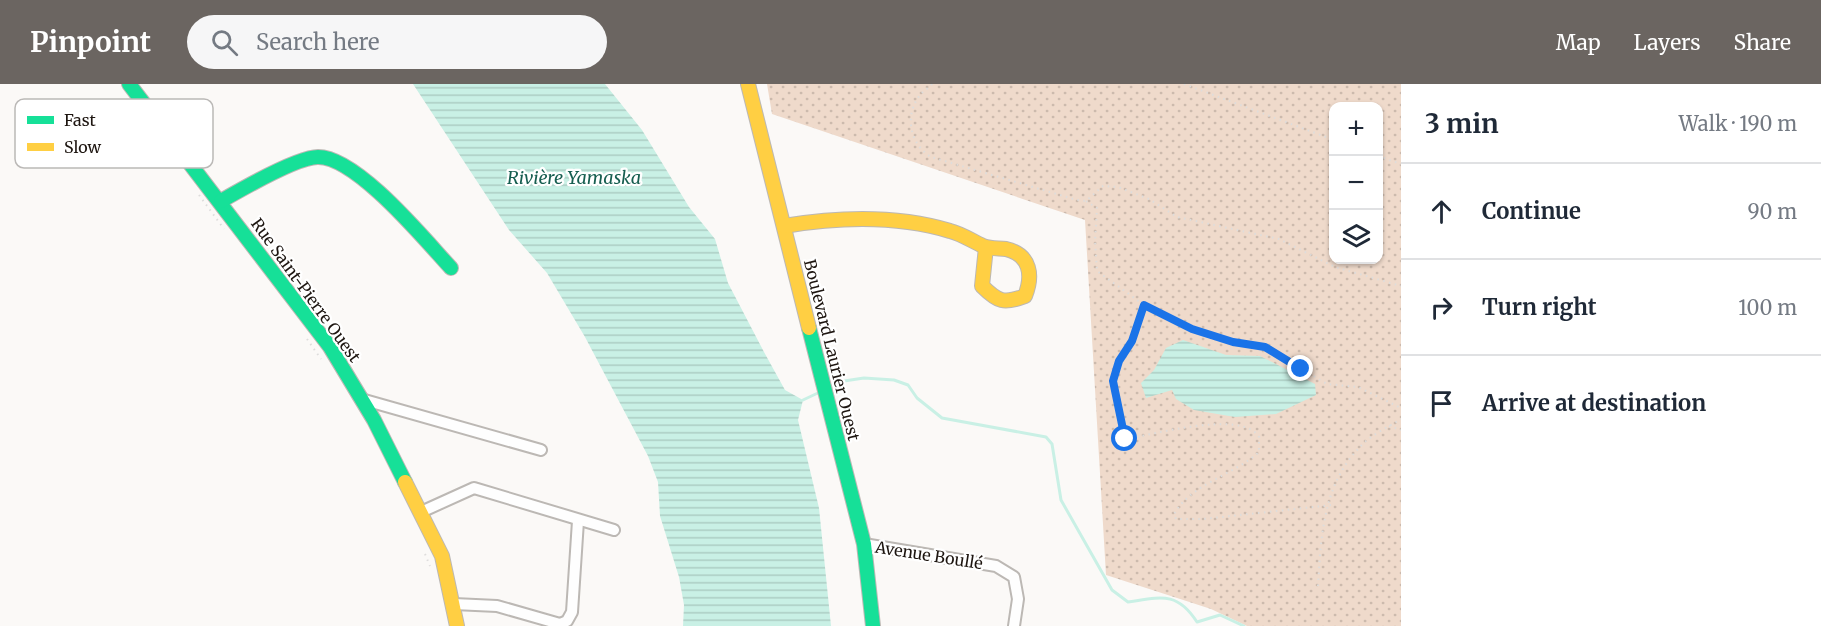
<!DOCTYPE html>
<meta charset="utf-8">
<style>
:root{--surface:#fff;--page:#f6f6f7;--text:#1f2937;--muted:#747a83;--line:#e0e1e3;--accent:#6b6561}
body{margin:0;font-family:Merriweather,serif;background:var(--page);color:var(--text)}
.controls{position:absolute;right:18px;top:18px;display:grid;overflow:hidden;border-radius:12px;box-shadow:0 2px 4px #0004}
.controls button{width:54px;height:54px;display:grid;place-items:center;padding:0;border:0;border-bottom:2px solid var(--line);background:var(--surface);color:var(--text);font:30px sans-serif}
.stop{position:absolute;width:18px;height:18px;margin:-14px;border:4px solid #1a73e8;border-radius:50%;background:#fff}
.stop.end{background:#1a73e8;border-color:#fff;box-shadow:0 2px 6px #0008}
.list{margin:0;padding:0;list-style:none}
h2{display:flex;justify-content:space-between;align-items:center;height:78px;margin:0;padding:0 24px;font-size:26px}
h2 small{font-size:20px;font-weight:400;color:var(--muted)}
.list li{display:grid;grid-template-columns:39px 1fr auto;gap:18px;align-items:center;box-sizing:border-box;height:96px;padding:0 24px;border-top:2px solid var(--line)}
.list b{display:block;font-size:22px;white-space:nowrap}
.list em{font-size:20px;font-style:normal;color:var(--muted)}
.icon{flex:none;width:33px;height:33px;fill:none;stroke:currentColor;stroke-width:2;stroke-linecap:round;stroke-linejoin:round}
.map{position:relative;flex:none;width:1401px;height:542px;overflow:hidden}
header{display:flex;align-items:center;gap:36px;box-sizing:border-box;height:84px;padding:0 30px;background:var(--accent);color:#fff}
header strong{font-size:28px}
nav{display:flex;gap:33px;margin-inline-start:auto;font-size:21px}
.search{width:420px;height:54px;background:var(--page);display:flex;align-items:center;gap:15px;box-sizing:border-box;padding:0 21px;border-radius:33px;color:var(--muted);font-size:22px}
main{display:flex}
aside{flex:1;background:var(--surface)}
.map>svg:first-child{display:block}
</style>
<header>
<strong>Pinpoint</strong>
<div class="search"><svg class="icon" aria-label="search" viewBox="0 0 24 24"><circle cx="10" cy="10" r="6"/><path d="M15 15l6 6"/></svg>Search here</div>
<nav><a>Map</a><a>Layers</a><a>Share</a></nav>
</header>
<main>
<div class="map">
<svg width="1401" height="542" viewBox="0 0 1401 542">
<defs>
<pattern id="grass-dots" width="8" height="8" patternUnits="userSpaceOnUse" patternTransform="scale(1.5)"><rect width="8" height="8" fill="#efdacb"/><path d="M2 2h.1M6 6h.1" fill="none" stroke="#ccbaad" stroke-width="1.8" stroke-linecap="round"/></pattern>
<pattern id="water-rules" width="6" height="5" patternUnits="userSpaceOnUse" patternTransform="scale(1.5)"><rect width="6" height="5" fill="#c9f0e5"/><path d="M0 2.5h6" fill="none" stroke="#accdc3"/></pattern>
</defs>
<rect width="100%" height="100%" fill="#fbf9f7"/>
<!-- grass -->
<path fill="url(#grass-dots)" fill-rule="evenodd" d="M767 0H1401V542H1247L1211 525 1106 491 1085 136 772 30ZM1334 22H1378V176H1334Z"/>
<!-- water -->
<g fill="url(#water-rules)">
<polygon points="413,0 605,0 642,46 689,123 715,155 728,199 764,268 785,306 803,316 798,336 819,424 831,542 683,542 684,521 679,493 660,432 658,398 648,372 585,253 547,189 509,146"/>
<polygon points="1183,256 1226,271 1260,272 1315,300 1316,311 1276,330 1235,333 1194,326 1176,315 1172,306 1146,314 1141,299 1154,286 1166,264"/>
</g>
<g fill="none" stroke-linecap="round" stroke-linejoin="round">
<!-- stream -->
<g stroke="#c9f0e5" stroke-width="3">
<path d="M831 302 844 297 864 294 894 296 908 301 917 314 942 334 1046 353 1052 360 1061 416 1112 506 1128 518C1161 513 1177 507 1197 538L1220 531 1244 542"/>
<polyline points="803,316 820,308"/>
</g>
<!-- street casing -->
<g stroke="#bcb8b4" stroke-width="14">
<g id="street">
<polyline points="361,315 541,366"/>
<polyline points="421,428 474,404 614,446"/>
<polyline points="864,460 996,482 1014,493 1018,515 1014,542"/>
<polyline points="454,520 497,522 560,540 567,537 572,528 578,437"/>
</g>
</g>
<!-- fast casing -->
<g stroke="#bcb8b4" stroke-width="16">
<g id="fast">
<polyline points="129,0 330,263 374,336 405,398"/>
<path d="M221 117C240 106 297 73 318 73 357 73 425 156 451 184"/>
<polyline points="809,244 864,460 873,542"/>
</g>
</g>
<!-- slow casing -->
<g stroke="#bcb8b4" stroke-width="16">
<g id="slow">
<polyline points="748,0 809,244"/>
<path d="M784 142C838 133 897 131 950 147 962 150 972 157 983 162 991 165 999 164 1006 165 1031 171 1033 192 1025 212 1004 220 998 218 982 202L986 163"/>
<polyline points="405,398 442,472 457,542"/>
</g>
</g>
<!-- path -->
<g stroke="#dedddc" stroke-width="2" stroke-dasharray="1.5 4.5" stroke-linecap="butt">
<path d="M932 0C929 4 924 6 921 10 904 29 909 60 931 73L1077 116 1086 117 1103 102 1118 103 1149 115 1177 133 1279 155 1335 183 1401 202"/>
<polyline points="1184,0 1334,56"/>
<polyline points="1378,72 1401,80"/>
<polyline points="199,111 224,145"/>
<path d="M1086 117 1097 124 1095 157 1097 187 1144 221 1132 257 1119 277 1113 297 1125 355C1153 351 1242 325 1259 353V368C1234 391 1192 399 1174 430L1176 435H1203L1332 421"/>
<polyline points="1144,221 1192,245 1233,258 1265,263 1327,300 1358,303 1401,324"/>
<polyline points="307,255 321,275"/>
<polyline points="1389,342 1401,346"/>
<polyline points="425,470 430,482"/>
<path d="M1318 502C1321 453 1323 401 1359 364 1370 351 1387 344 1401 335"/>
</g>
<!-- street -->
<use href="#street" stroke="#fefefe" stroke-width="10"/>
<!-- fast -->
<use href="#fast" stroke="#16e098" stroke-width="14"/>
<!-- slow -->
<use href="#slow" stroke="#ffcf43" stroke-width="14"/>
</g>
<g fill="none" stroke-linecap="round" stroke-linejoin="round">
<!-- route -->
<polyline stroke="#1a73e8" stroke-width="8" points="1125,355 1113,297 1119,277 1132,257 1144,221 1192,245 1233,258 1265,263 1301,285"/>
</g>
<g text-anchor="middle" stroke-width="4.5" stroke-linejoin="round" paint-order="stroke">
<!-- street labels -->
<g font-size="16" fill="#1d1510" stroke="#fff">
<text transform="translate(306 206) rotate(54)" y="6">Rue Saint-Pierre Ouest</text>
<text transform="translate(832 266) rotate(76)" y="6">Boulevard Laurier Ouest</text>
<text transform="translate(929 471) rotate(9)" y="6">Avenue Boullé</text>
</g>
<!-- water labels -->
<g font-size="18" font-style="italic" fill="#165e50" stroke="#fff">
<text x="574" y="100">Rivière Yamaska</text>
</g>
</g>
<!-- legend -->
<rect x="15" y="15" width="198" height="69" rx="9" fill="#fff" stroke="#bbb9b7" stroke-width="1.5"/>
<rect x="27" y="32" width="27" height="8" fill="#16e098"/>
<rect x="27" y="59" width="27" height="8" fill="#ffcf43"/>
<g font-size="16" fill="#1d1510">
<text x="64" y="42">Fast</text>
<text x="64" y="69">Slow</text>
</g>
</svg>
<div class="controls">
<button>+</button>
<button>−</button>
<button><svg class="icon" aria-label="layers" viewBox="0 0 24 24"><path d="M12 4l9 5-9 5-9-5zM3 14l9 5 9-5"/></svg></button>
</div>
<div class="stop" style="left:1125px;top:355px"></div>
<div class="stop end" style="left:1301px;top:285px"></div>
</div>
<aside>
<h2>3 min<small>Walk · 190 m</small></h2>
<ul class="list">
<li><svg class="icon" aria-label="ahead" viewBox="0 0 24 24"><path d="M12 20V5M6 11l6-6 6 6"/></svg><div><b>Continue</b></div><em>90 m</em></li>
<li><svg class="icon" aria-label="right" viewBox="0 0 24 24"><path d="M7 20v-9h11M14 6l5 5-5 5"/></svg><div><b>Turn right</b></div><em>100 m</em></li>
<li><svg class="icon" aria-label="arrive" viewBox="0 0 24 24"><path d="M6 21V4h12l-3 4 3 4H6"/></svg><div><b>Arrive at destination</b></div></li>
</ul>
</aside>
</main>
